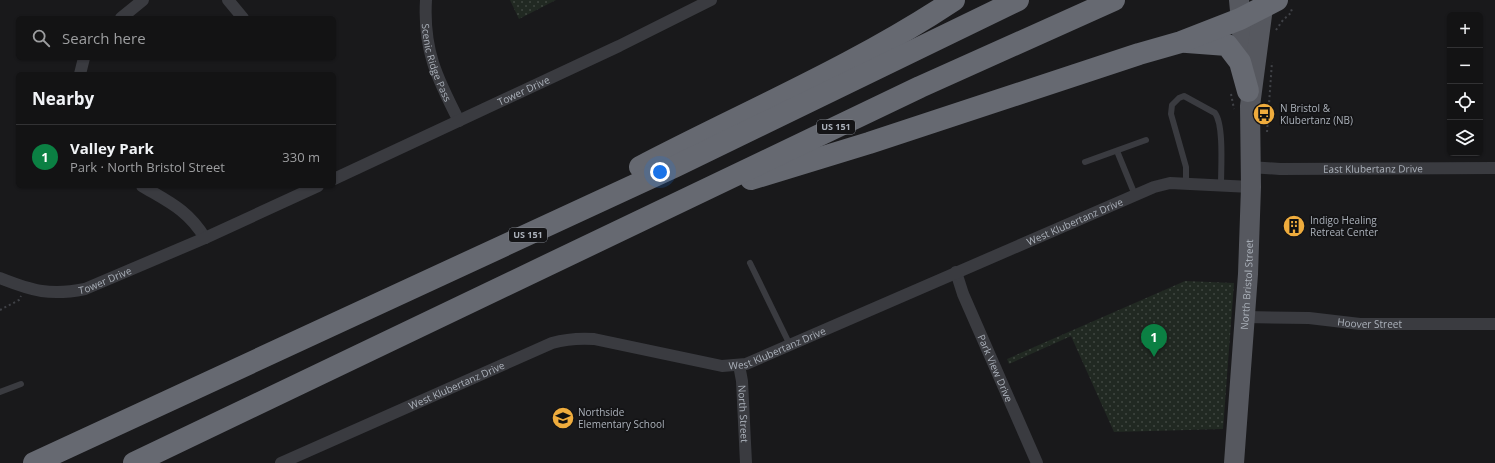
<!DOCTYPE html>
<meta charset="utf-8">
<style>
:root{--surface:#131314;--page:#1c1c1d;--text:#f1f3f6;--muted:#9d9ea0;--line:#323234;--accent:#0b8043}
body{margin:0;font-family:"Open Sans",sans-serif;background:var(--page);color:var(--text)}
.controls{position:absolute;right:12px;top:12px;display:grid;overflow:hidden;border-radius:6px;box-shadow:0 1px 3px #0004}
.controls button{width:36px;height:36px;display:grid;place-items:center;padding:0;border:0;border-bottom:1px solid var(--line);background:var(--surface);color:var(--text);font:20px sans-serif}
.you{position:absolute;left:660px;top:172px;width:14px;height:14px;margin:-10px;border:3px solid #fff;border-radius:50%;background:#1a73e8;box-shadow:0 0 0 6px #1a73e833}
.badge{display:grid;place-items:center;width:26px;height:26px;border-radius:50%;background:var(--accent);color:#fff;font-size:13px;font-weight:700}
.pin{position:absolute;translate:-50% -33px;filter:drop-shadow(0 1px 2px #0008)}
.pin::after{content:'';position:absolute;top:21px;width:14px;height:12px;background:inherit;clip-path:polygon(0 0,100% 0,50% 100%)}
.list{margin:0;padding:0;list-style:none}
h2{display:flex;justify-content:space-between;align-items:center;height:52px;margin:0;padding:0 16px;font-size:17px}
h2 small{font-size:13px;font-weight:400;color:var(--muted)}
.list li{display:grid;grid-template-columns:26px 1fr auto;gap:12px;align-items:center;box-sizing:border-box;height:64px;padding:0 16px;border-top:1px solid var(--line)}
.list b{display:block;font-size:15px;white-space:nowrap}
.list p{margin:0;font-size:13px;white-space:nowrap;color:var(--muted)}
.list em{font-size:13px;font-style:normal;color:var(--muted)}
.icon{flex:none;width:22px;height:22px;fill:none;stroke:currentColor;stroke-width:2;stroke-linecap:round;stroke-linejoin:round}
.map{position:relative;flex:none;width:1495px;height:463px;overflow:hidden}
.search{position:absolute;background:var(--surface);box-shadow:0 1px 3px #0004;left:16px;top:16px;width:320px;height:44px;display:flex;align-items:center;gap:10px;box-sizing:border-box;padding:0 14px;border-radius:6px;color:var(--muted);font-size:15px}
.panel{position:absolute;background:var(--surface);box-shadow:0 1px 3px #0004;left:16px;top:72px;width:320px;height:116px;border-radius:6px}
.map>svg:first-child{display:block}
</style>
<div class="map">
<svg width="1495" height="463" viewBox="0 0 1495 463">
<defs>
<pattern id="grass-dots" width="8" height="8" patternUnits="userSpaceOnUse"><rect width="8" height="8" fill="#212922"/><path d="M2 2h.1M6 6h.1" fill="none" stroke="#3f4640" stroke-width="1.8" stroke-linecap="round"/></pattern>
</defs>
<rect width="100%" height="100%" fill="#19191b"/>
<!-- grass -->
<g fill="url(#grass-dots)">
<polygon points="510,0 556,0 519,19"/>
<polygon points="1185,281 1234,283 1223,429 1114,432 1071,336 1009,364 1007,359"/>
</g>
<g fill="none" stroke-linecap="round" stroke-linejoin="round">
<!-- path -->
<g stroke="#404247" stroke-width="2" stroke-dasharray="2 3" stroke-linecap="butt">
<polyline points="1276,30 1283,20 1292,12 1291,9"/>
<polyline points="1231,94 1234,109"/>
<polyline points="1267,132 1272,62"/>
<polyline points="0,310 19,300 21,296"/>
</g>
<!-- lane -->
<g stroke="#3a3b40" stroke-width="6">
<polyline points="1117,151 1135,195"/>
<polyline points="1085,162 1146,140"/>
<path d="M1186 183V167L1171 114 1172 105 1179 98 1184 96 1215 113C1224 125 1221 168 1221 185"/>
<polyline points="750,263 790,345"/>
<polyline points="0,392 21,384"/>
</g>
<!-- street -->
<g stroke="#3a3b40" stroke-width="12">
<polyline points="228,0 243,18"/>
<path id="s1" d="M426 0C423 50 437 78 459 121"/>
<polyline points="121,18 143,0"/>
<polyline points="80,74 84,58"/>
<path id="s2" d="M1250 167 1280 169 1495 168"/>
<path id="s3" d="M334 179 619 46 711 0"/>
<path d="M142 186C169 202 188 210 205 238"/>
<path id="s4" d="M956 272 963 294 1037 463"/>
<path id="s5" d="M0 278C33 291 50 296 85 289L205 238 318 186"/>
<path id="s6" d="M1244 317 1309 318 1360 324H1495"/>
<path id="s7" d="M739 365 742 381 746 463"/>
<path id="s8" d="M281 463 552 343C566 339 579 338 594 339L722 366 746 364 1154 187 1170 183 1251 187"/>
</g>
<!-- primary -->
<g stroke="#56585f" stroke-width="20">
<polyline points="1239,0 1246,75"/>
<path id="s9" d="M1234 463 1248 274 1251 187 1250 106 1264 0"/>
</g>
<!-- highway -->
<g stroke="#666971" stroke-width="22">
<polyline points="1187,42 1227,45 1240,62 1248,91"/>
<path d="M640 167C745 112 855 66 954 0"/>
<polyline points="751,179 869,143 1139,54 1181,42 1240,19 1277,0"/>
<polyline points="34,463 676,166 1018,0"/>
<polyline points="134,463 920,87 1114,0"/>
</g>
</g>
<!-- icons -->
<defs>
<g id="bus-disc" transform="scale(1.15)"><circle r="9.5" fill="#efac3d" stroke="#141416"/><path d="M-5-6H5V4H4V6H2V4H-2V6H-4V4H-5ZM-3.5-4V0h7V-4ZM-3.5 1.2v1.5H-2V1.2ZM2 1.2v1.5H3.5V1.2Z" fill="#111"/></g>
<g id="building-disc" transform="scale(1.15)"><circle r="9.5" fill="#efac3d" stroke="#141416"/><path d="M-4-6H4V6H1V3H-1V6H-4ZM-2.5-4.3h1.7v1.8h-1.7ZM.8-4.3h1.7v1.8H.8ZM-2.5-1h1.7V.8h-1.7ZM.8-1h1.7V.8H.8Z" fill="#111"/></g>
<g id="school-disc" transform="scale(1.15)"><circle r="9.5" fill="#efac3d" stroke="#141416"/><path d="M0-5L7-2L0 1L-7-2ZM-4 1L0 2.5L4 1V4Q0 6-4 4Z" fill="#111"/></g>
</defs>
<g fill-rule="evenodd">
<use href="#bus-disc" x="1264" y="114"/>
<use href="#building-disc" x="1294" y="226"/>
<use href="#school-disc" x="563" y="418"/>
</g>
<g text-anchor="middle" stroke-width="3.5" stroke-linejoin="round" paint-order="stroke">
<!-- shield labels -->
<g fill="#141416" stroke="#7e8289" stroke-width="1">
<rect x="817" y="120" width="38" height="14" rx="3"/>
<rect x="509" y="228" width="38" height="14" rx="3"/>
</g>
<g font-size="9" font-weight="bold" fill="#abb1ba">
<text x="836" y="130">US 151</text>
<text x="528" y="238">US 151</text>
</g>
<!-- street labels -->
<g font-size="10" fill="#abb1ba" stroke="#141416">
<text dy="4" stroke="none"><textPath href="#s1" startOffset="64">Scenic Ridge Pass</textPath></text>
<text dy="4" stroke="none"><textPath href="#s3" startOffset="209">Tower Drive</textPath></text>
<text dy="4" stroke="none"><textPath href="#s2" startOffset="123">East Klubertanz Drive</textPath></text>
<text dy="4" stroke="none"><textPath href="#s8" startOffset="852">West Klubertanz Drive</textPath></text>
<text dy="4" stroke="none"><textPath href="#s5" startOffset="109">Tower Drive</textPath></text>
<text dy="4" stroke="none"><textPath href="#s9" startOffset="179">North Bristol Street</textPath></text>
<text dy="4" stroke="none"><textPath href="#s6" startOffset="126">Hoover Street</textPath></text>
<text dy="4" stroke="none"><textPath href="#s8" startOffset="528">West Klubertanz Drive</textPath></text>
<text dy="4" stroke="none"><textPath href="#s4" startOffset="104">Park View Drive</textPath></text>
<text dy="4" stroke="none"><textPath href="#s8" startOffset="192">West Klubertanz Drive</textPath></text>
<text dy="4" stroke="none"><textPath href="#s7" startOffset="49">North Street</textPath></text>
</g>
<!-- poi labels -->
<g font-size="10" fill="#abb1ba" stroke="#141416" text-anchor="start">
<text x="1280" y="112">N Bristol &amp;<tspan x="1280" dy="12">Klubertanz (NB)</tspan></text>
<text x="1310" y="224">Indigo Healing<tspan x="1310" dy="12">Retreat Center</tspan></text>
<text x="578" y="416">Northside<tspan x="578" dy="12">Elementary School</tspan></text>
</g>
</g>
</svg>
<div class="controls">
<button>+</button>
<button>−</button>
<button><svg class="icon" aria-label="locate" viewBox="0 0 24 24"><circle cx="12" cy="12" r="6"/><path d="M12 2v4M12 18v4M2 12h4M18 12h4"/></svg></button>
<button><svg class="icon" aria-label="layers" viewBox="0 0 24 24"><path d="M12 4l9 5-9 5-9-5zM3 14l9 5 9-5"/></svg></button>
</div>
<div class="you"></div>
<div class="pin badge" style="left:1154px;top:357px">1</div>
<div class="search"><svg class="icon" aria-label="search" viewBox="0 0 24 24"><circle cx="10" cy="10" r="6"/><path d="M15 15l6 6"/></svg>Search here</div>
<section class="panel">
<h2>Nearby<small></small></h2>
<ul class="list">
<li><span class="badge">1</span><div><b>Valley Park</b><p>Park · North Bristol Street</p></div><em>330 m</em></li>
</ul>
</section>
</div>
